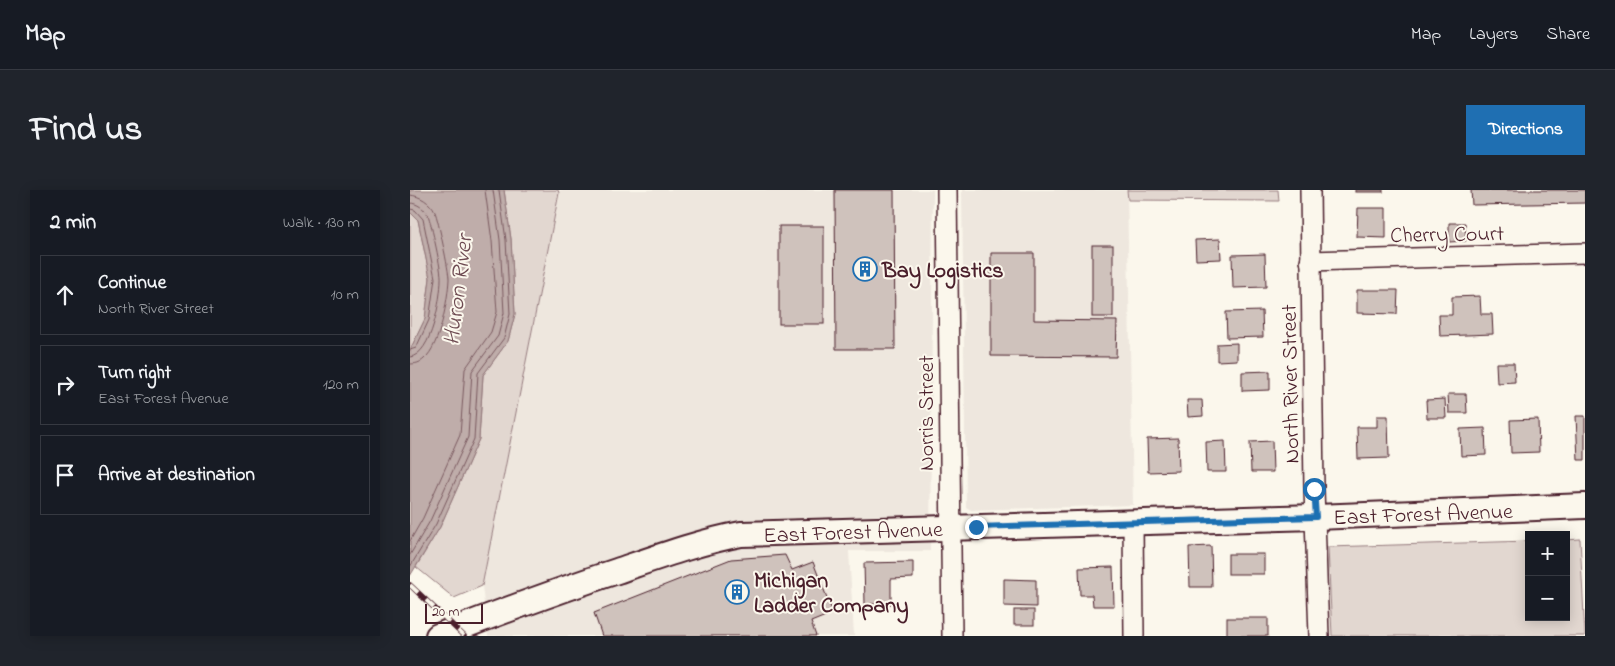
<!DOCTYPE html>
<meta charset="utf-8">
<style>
:root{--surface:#171b24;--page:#20242c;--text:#f1f3f6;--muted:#9ea1a6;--line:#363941;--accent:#1f6fb2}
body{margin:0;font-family:"Indie Flower",sans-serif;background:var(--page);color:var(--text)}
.controls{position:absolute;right:15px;bottom:15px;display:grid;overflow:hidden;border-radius:0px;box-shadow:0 2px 12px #0003}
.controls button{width:45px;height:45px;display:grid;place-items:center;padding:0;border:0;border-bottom:1px solid var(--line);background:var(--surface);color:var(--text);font:25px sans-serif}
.scale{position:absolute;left:15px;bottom:12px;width:58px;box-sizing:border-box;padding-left:5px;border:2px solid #4a1f2b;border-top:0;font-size:14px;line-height:18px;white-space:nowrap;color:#4a1f2b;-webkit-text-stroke:4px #fbf7ec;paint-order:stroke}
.stop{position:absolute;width:15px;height:15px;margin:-11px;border:4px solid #1f6fb2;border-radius:50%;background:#fff}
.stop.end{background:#1f6fb2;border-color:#fff;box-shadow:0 1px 5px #0008}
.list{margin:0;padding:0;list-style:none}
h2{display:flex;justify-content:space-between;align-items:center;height:65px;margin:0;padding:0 20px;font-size:21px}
h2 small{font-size:16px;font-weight:400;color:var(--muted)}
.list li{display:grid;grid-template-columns:32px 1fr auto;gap:15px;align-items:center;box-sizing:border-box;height:80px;margin:0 10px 10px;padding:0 10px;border:1px solid var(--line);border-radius:0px}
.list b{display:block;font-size:19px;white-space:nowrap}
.list p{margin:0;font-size:16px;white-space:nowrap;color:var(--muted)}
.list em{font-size:16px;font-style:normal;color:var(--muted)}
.icon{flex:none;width:28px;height:28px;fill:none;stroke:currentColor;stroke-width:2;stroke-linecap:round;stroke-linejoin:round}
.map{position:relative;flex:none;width:1175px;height:446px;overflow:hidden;border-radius:0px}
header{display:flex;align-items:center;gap:30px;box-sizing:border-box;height:70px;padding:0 25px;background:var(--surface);border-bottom:1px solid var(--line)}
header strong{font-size:24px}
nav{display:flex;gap:28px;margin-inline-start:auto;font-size:18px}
.intro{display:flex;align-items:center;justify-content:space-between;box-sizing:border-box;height:120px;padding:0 30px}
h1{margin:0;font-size:35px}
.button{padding:12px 22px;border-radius:0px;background:var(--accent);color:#fff;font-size:18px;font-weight:700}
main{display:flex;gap:30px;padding:0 30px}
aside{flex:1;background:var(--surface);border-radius:0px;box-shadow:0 2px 12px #0003}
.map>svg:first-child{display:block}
</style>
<header>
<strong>Map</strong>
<nav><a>Map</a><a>Layers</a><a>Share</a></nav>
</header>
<div class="intro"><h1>Find us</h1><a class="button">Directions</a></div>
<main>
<aside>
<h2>2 min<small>Walk · 130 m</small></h2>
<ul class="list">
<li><svg class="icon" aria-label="ahead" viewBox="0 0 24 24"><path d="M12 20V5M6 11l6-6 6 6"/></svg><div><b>Continue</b><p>North River Street</p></div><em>10 m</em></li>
<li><svg class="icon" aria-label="right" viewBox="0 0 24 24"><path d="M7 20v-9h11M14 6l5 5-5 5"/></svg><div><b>Turn right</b><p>East Forest Avenue</p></div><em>120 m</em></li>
<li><svg class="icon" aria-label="arrive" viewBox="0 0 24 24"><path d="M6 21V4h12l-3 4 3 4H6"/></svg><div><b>Arrive at destination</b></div></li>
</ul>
</aside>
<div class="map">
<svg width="1175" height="446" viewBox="0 0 1175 446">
<rect width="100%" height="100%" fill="#fbf7ec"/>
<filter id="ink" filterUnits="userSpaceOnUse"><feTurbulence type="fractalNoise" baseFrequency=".02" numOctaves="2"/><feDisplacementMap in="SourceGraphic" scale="10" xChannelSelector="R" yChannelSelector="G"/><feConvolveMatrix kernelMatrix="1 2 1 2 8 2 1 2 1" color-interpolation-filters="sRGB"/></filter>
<g filter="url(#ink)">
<!-- built -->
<g fill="#eee7de">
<polygon points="148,0 523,0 520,361 439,361 444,446 78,446 72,396 149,3"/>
<polygon points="552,0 717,0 723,315 561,320 556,317"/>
</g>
<!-- green -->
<g fill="#e2d7d0" stroke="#967b7e">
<polygon points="94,0 148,0 149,3 72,396 44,408 6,377 30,337 69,249 73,185 98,151 105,124 101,49"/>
<polygon points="717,0 868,0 869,11 718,10"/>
<polygon points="0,22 8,30 20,88 15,129 0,160"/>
<polygon points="1170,349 1175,446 922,446 918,357 1119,351 1119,427 1156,427 1156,350"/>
</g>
<!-- water -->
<polygon fill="#bfadaa" stroke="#907477" points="0,0 94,0 101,49 105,124 98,151 73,185 69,249 30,337 0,386 0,160 15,129 20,88 8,30 0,22"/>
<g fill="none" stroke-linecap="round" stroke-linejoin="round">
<!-- shore -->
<g stroke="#79585e" stroke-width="1">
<path d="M0 5C10 6 20 12 25 22 28 29 39 81 39 89 38 109 30 156 14 169 10 173 5 174 0 174"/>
<path d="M0 13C7 13 15 19 18 25 21 32 32 82 31 89 31 107 22 165 0 167"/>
<polyline points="0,19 5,20 13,29 25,88 19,130 6,158 0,160"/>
<polyline points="0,351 13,328 50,245 55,179 81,142 87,122 82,51 75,0"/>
<polyline points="0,365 20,331 58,247 62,181 88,146 94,123 90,50 83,0"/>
<polyline points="0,377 26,334 64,249 68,183 94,148 100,124 96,50 89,0"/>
</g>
</g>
<!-- building -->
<g fill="#cfc2bc" stroke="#4a1f2b">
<polygon points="425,0 484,0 485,159 426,159"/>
<rect x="945" y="0" width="28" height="2"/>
<polygon points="1061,0 1175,0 1175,13 1062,15"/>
<polygon points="948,18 976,18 976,48 947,47"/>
<polygon points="1039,33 1055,33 1056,51 1039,52"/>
<rect x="369" y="36" width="45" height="98"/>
<polygon points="810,49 811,69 786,70 785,50"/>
<rect x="682" y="55" width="21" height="72"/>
<polygon points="581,63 624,63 624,130 707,131 706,167 581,166"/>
<polygon points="855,64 856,97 823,98 822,65"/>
<polygon points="947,100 988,100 987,124 947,123"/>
<polygon points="1070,106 1071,124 1082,124 1083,144 1030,146 1029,125 1042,125 1042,107"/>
<polygon points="852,121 853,147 817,148 816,122"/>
<polygon points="827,153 827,170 807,171 807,154"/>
<polygon points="1086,173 1104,173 1105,192 1087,193"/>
<polygon points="860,181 860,200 832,201 832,182"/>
<polygon points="1038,204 1056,204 1057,223 1039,223"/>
<polygon points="1035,209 1036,228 1017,228 1016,210"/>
<polygon points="777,210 792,210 793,226 778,227"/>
<polygon points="967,226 978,226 979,268 948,269 947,237 967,237"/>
<polygon points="1166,226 1175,226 1175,270 1168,270"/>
<polygon points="1128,229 1129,262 1101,263 1100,230"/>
<polygon points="1075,238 1076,265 1051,266 1050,239"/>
<polygon points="768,248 769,281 738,282 737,249"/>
<polygon points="815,251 816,282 797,282 796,252"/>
<polygon points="862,251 863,282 841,282 840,252"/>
<polygon points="801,356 802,397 780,397 779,357"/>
<rect x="818" y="364" width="36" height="20"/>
<polygon points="375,365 382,380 403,372 423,423 401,432 406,446 192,446 184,423 321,369"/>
<polygon points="503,372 503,388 481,389 481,414 455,414 454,373"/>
<polygon points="703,377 704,416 683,416 682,405 670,405 669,378"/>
<polygon points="594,389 626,390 626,417 594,416"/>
<rect x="604" y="420" width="20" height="15"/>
<rect x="817" y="428" width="41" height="18"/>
</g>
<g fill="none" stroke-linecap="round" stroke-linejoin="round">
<!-- minor casing -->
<g stroke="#4a1f2b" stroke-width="22">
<g id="minor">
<polyline points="537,0 542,446"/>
<polyline points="900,0 904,299 909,446"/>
<polyline points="900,71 1175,63"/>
<polyline points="723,332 724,446"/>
</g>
</g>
<!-- major casing -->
<g stroke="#4a1f2b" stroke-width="28">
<path id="major" d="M28 446C88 423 147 401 207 381 248 367 289 352 331 344L906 327 1175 316"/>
</g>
<!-- minor -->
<use href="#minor" stroke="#fbf7ec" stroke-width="19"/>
<!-- major -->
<use href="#major" stroke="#fbf7ec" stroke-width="24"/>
<!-- rail casing -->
<g stroke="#4a1f2b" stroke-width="5.5">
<polyline id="rail" points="0,395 54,446"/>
</g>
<!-- rail -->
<use href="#rail" stroke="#fbf7ec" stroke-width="4" stroke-dasharray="11" stroke-linecap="butt"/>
</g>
</g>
<g fill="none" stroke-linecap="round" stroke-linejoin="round" filter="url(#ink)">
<!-- route -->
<polyline stroke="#1f6fb2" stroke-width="6" points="566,337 906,327 904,299"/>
</g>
<!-- icons -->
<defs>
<g id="building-ring" transform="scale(1.25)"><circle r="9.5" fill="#fbf7ec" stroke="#1f6fb2" stroke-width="1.5"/><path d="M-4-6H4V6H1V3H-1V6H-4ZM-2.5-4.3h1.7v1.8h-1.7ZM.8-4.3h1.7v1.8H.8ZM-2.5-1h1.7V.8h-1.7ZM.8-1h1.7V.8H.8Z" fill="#1f6fb2"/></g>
</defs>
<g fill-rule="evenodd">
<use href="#building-ring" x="455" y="79"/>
<use href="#building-ring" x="327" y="402"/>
</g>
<g text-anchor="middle" stroke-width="4" stroke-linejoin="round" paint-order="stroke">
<!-- street labels -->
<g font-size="22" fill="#4a1f2b" stroke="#fbf7ec">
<text transform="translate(1037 43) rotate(-1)" y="8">Cherry Court</text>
<text transform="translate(879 194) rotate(-91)" y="8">North River Street</text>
<text transform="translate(515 223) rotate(-90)" y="8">Norris Street</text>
<text transform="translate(1013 323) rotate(-2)" y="8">East Forest Avenue</text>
<text transform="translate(443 341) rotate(-2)" y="8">East Forest Avenue</text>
</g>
<!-- poi labels -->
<g font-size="22" font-weight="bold" fill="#4a1f2b" stroke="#fbf7ec" text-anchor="start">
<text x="472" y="87">Bay Logistics</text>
<text x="344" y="397">Michigan<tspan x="344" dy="25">Ladder Company</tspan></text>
</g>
<!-- water labels -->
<g font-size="24" font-style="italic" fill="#6d4a51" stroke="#fbf7ec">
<text transform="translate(47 100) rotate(-83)" y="8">Huron River</text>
</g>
</g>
</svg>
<div class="controls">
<button>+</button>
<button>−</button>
</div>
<div class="scale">20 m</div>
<div class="stop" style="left:904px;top:299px"></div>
<div class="stop end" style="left:566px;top:337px"></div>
</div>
</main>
